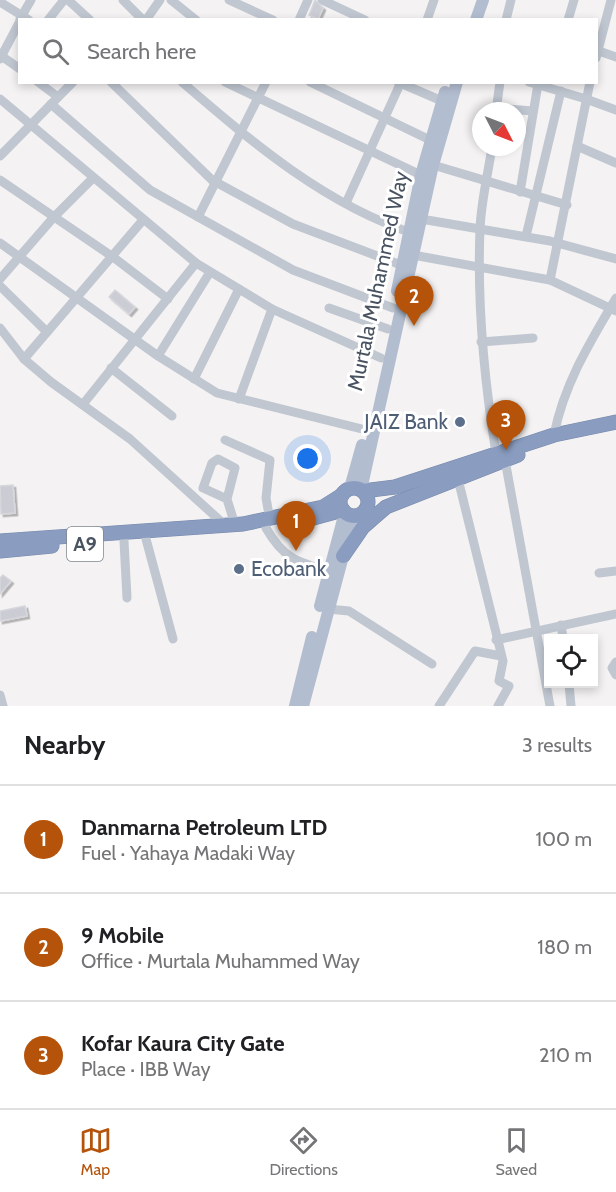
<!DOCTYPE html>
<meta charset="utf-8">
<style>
:root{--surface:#fff;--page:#f2f2f2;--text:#202124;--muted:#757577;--line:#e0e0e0;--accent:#b45309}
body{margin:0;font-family:Cabin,sans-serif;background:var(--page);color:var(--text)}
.controls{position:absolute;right:18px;bottom:18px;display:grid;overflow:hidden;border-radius:0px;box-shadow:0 3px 9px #0003}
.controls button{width:54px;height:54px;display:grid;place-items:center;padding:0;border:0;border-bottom:2px solid var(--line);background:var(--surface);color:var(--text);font:30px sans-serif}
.compass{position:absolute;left:472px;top:102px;width:54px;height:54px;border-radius:50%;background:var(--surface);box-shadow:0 3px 9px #0003;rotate:132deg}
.you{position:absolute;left:308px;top:459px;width:21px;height:21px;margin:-15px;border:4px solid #fff;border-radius:50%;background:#1a73e8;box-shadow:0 0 0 9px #1a73e833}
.badge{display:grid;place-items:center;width:39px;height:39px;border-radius:50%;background:var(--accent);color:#fff;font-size:20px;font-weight:700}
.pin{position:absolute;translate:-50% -50px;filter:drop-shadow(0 2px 3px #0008)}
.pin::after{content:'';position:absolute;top:32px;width:21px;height:18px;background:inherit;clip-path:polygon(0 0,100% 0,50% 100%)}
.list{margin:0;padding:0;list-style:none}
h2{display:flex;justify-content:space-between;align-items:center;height:78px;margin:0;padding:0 24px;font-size:26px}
h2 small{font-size:20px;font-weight:400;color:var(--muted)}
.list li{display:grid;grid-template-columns:39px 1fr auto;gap:18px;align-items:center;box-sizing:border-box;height:108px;padding:0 24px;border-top:2px solid var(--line)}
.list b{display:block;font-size:22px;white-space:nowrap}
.list p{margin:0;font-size:20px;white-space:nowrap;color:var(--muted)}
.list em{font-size:20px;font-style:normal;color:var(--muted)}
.icon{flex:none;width:33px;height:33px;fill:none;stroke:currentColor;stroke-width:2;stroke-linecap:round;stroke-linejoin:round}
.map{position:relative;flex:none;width:616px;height:706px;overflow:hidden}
.search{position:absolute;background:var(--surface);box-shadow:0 3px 9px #0003;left:18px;right:18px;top:18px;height:66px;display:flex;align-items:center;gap:15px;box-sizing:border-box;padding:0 21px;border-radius:0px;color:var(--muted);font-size:22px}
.sheet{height:402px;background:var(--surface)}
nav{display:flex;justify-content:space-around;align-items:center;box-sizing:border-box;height:84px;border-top:2px solid var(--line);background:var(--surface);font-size:16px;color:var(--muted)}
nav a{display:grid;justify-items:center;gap:3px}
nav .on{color:var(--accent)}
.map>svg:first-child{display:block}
</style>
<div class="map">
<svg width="616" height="706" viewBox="0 0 616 706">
<defs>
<filter id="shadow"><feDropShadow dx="2.5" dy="2.5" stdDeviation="0" flood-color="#0004"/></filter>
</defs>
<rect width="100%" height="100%" fill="#f4f2f2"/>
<!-- building -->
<g fill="#cccdd4" stroke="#d6d7dd" stroke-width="1.5" filter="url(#shadow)">
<polygon points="315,0 323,8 318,19 309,15"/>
<polygon points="115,290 135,307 129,314 109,297"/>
<polygon points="13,485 15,513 1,514 0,486"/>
<polygon points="3,575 11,581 0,594 0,578"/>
<polygon points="25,606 27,616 0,621 0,611"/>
</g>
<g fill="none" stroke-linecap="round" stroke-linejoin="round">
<!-- highway casing -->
<g stroke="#7588ac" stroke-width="15">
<g id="highway">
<circle cx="354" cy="502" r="14"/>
<polyline points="363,491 395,487 554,435 616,422"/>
<polyline points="295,523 343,510"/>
<polyline points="0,541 243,524 323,507 342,495"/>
<polyline points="0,551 52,546"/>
<polyline points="343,556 363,527 386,507 518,455"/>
</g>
</g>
<!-- minor -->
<g stroke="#c0c7d1" stroke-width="9">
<polyline points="68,0 90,20"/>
<polyline points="123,0 143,20"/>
<polyline points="171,0 196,20"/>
<polyline points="229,0 273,20"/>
<polyline points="322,0 365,20"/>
<polyline points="0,2 29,20"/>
<polyline points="20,19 31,0"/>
<polyline points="48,20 64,0"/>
<polyline points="146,20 160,0"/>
<polyline points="299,20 308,0"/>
<polyline points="427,20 434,0"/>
<polyline points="506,20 511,0"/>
<polyline points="568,20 574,0"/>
<polyline points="596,50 616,57"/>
<polyline points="0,55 20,69"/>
<polyline points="596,58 611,0"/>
<polyline points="0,59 20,21"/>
<polyline points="38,82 58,97"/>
<polyline points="111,82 212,180 293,224 401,265"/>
<path d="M182 82C252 142 325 205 415 234"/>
<polyline points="225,82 421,175"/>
<polyline points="310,82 430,140"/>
<polyline points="398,82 442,101"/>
<polyline points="529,82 586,99 616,110"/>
<polyline points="0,99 196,263 272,309 381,358"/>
<polyline points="51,104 150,190 293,270 393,308"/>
<polyline points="497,108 533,111"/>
<polyline points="496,111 500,82"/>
<polyline points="577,146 616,163"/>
<path d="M492 147C488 174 481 202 480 229 477 304 484 379 496 453"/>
<polyline points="0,156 73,82"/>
<polyline points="433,165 567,205"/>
<polyline points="0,180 113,257 168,299"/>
<polyline points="520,192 538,84"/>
<polyline points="346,203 401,82"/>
<polyline points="198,217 266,82"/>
<polyline points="421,219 550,241 616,259"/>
<polyline points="526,236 561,91"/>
<polyline points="0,243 158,356 217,393 366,430"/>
<polyline points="413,255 550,280 616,311"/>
<polyline points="0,279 53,218 92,179"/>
<polyline points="550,280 590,82"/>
<polyline points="0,286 47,332"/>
<polyline points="329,308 388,329"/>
<polyline points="0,328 24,359 51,382 130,439 226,526"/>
<polyline points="481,342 533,338"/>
<polyline points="158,356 210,272"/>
<polyline points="24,359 143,220"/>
<polyline points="111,368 172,416"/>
<polyline points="194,379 239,289"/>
<polyline points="239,399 272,309"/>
<polyline points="84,403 196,263"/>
<path d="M554 435C564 384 590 342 616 298"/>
<polyline points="225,440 270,460 266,498 270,520"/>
<polyline points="505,460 550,706"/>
<polyline points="458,479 503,661 499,681 509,686 498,706"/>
<polyline points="227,499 203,488 212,463 218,459 235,468 227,499 235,525"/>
<path d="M266 528C283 558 297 562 328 571"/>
<polyline points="146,539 173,639"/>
<polyline points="124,541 127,598"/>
<polyline points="599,573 616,571"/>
<polyline points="328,609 349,611 432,664"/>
<polyline points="561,625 563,638"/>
<polyline points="496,640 616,614"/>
<polyline points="616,662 612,668 616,675"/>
<polyline points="569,684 571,706"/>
<polyline points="0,695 3,706"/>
<polyline points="439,706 475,651 501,656"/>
</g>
<!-- major -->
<g stroke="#b2bdd0" stroke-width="12">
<polyline points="476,20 483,0"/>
<polyline points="397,291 421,175 445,92"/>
<polyline points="350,488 362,445"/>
<polyline points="361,490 433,165 457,82"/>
<polyline points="320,606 345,512"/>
<polyline points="295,706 312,637"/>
<polyline points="303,706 350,530 359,514"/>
</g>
<!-- highway -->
<use href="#highway" stroke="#8a9dc0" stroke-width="14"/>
</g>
<!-- markers -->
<g fill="#5c6f8a" stroke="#fff" stroke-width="2">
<circle cx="460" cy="422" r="6"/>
<circle cx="239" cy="569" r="6"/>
</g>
<g text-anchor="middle" stroke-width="6" stroke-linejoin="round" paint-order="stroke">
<!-- shield labels -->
<rect fill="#fff" stroke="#808690" stroke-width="1.5" x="67" y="527" width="36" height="34" rx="4.5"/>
<g font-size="20" font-weight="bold" fill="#495260">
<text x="85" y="551">A9</text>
</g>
<!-- street labels -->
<g font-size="21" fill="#495260" stroke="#fff">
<text transform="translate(378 281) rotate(-78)" y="7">Murtala Muhammed Way</text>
</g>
<!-- service labels -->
<g font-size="21" fill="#4e5e75" stroke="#fff" text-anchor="end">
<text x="448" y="429">JAIZ Bank</text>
<text x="251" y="576" text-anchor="start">Ecobank</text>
</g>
</g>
</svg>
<div class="controls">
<button><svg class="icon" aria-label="locate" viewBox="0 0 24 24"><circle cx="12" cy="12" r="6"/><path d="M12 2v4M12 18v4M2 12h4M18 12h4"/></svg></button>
</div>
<svg class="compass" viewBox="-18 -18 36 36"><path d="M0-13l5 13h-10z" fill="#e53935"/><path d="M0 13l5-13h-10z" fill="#757577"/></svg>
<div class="you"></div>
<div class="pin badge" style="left:296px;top:551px">1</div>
<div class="pin badge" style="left:414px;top:326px">2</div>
<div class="pin badge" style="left:506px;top:450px">3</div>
<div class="search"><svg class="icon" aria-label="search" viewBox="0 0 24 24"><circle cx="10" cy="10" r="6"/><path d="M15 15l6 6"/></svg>Search here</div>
</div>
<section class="sheet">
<h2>Nearby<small>3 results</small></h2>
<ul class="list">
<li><span class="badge">1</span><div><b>Danmarna Petroleum LTD</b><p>Fuel · Yahaya Madaki Way</p></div><em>100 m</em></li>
<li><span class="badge">2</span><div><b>9 Mobile</b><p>Office · Murtala Muhammed Way</p></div><em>180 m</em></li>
<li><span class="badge">3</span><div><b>Kofar Kaura City Gate</b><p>Place · IBB Way</p></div><em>210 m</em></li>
</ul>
</section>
<nav>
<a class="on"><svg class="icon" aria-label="map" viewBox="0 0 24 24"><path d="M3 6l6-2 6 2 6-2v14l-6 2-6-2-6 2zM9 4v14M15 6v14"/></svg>Map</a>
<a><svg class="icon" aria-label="directions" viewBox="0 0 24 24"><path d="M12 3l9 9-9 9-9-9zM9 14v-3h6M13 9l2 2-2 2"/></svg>Directions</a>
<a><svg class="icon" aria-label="saved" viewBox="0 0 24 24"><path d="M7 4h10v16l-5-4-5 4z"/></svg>Saved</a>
</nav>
